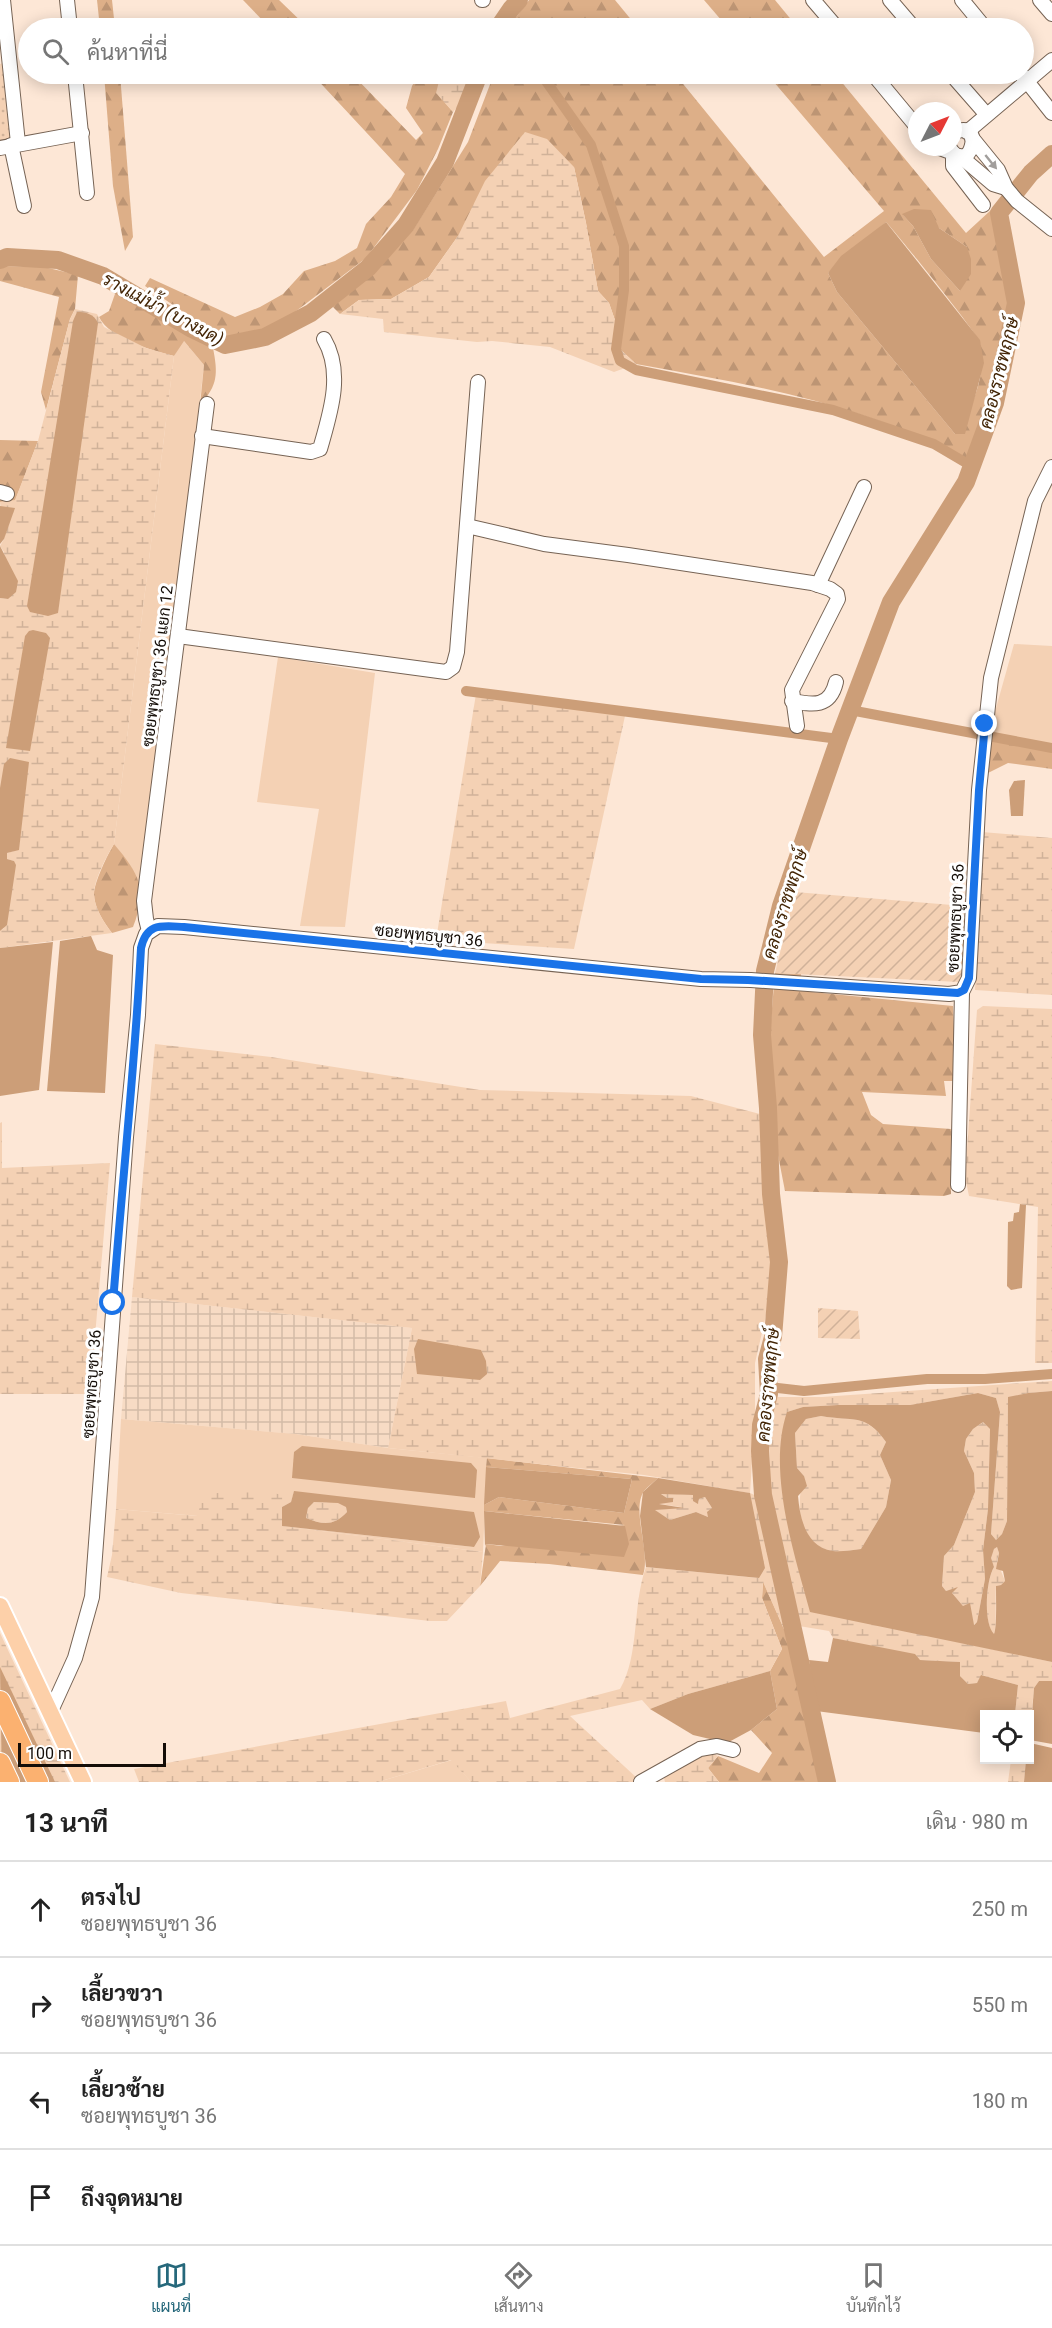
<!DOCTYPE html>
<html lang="th">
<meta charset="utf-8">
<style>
:root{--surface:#fff;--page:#f6f6f6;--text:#222;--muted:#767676;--line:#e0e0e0;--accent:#26687b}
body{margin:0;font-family:Roboto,Sarabun,sans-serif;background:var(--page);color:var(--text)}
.controls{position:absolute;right:18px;bottom:18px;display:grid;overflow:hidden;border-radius:0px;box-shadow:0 3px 15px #0003}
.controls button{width:54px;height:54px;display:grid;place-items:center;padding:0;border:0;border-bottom:2px solid var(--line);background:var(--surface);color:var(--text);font:30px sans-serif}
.compass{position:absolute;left:908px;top:102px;width:54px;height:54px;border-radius:50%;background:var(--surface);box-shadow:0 3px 15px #0003;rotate:48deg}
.scale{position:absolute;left:18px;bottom:15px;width:148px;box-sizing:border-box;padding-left:6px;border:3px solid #140d07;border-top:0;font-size:16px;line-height:21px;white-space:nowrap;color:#140d07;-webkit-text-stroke:4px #fff;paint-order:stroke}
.stop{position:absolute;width:18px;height:18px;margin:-14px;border:4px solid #1a73e8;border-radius:50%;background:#fff}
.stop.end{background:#1a73e8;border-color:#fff;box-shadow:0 2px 6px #0008}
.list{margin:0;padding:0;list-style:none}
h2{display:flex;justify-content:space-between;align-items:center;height:78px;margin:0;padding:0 24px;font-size:26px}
h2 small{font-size:20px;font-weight:400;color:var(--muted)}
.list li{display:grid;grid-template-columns:39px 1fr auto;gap:18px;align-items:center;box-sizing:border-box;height:96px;padding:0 24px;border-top:2px solid var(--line)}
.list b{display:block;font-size:22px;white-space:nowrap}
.list p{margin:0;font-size:20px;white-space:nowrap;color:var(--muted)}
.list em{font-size:20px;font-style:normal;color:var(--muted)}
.icon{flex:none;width:33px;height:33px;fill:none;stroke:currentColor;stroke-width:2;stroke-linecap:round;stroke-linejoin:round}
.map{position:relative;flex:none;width:1052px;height:1782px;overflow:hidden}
.search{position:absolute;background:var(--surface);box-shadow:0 3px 15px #0003;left:18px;right:18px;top:18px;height:66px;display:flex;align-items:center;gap:15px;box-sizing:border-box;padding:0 21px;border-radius:33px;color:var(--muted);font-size:22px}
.sheet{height:462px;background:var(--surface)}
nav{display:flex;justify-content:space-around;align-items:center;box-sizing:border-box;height:84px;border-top:2px solid var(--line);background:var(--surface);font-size:16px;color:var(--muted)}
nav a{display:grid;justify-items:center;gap:3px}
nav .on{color:var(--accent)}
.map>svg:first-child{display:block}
</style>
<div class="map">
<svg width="1052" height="1782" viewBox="0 0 1052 1782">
<defs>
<pattern id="industrial-grid" width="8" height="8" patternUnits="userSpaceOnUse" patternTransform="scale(1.5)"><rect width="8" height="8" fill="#f7dbc4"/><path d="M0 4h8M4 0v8" fill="none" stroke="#d3bba7"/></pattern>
<pattern id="forest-firs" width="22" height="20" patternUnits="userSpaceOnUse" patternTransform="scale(1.5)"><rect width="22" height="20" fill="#ddaf88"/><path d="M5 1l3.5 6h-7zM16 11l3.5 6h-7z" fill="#bd9574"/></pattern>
<pattern id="wetland-marsh" width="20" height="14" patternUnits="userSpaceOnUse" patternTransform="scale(1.5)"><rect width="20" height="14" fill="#f4d1b4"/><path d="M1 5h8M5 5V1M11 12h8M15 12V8" fill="none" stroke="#d0b299"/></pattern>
<pattern id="park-dots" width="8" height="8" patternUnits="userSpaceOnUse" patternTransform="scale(1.5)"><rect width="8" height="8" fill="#f4d1b4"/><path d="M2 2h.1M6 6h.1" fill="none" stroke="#d0b299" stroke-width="1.8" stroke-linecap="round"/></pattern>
<pattern id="garden-furrows" width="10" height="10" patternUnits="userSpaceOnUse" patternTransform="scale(1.5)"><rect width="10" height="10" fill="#f4d1b4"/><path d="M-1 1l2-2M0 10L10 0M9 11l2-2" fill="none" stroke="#d0b299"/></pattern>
</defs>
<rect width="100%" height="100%" fill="#fde7d6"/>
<!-- industrial -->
<polygon fill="url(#industrial-grid)" points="132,1297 412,1328 388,1448 296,1434 121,1419"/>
<!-- grass -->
<g fill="#f4d1b4">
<polygon points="183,340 204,365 179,583 140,889 114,844 174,356"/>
<polygon points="1014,644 1052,646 1052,744 989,733"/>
<polygon points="278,657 375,673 345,927 300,926 319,809 257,802"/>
<polygon points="121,1419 296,1434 388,1448 487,1458 483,1552 282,1526 474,1547 294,1492 291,1502 282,1507 282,1495 198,1516 116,1509"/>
<polygon points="452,1760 471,1782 378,1782"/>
</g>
<!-- forest -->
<g fill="url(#forest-firs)" fill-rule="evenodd">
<polygon points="97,0 112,0 115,28 100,28"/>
<polygon points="243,0 279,0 308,28 270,28"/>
<polygon points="529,0 615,0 638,28 508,28"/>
<polygon points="704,0 775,0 798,28 728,28"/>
<polygon points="104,74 120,74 133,237 125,251 113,186"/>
<polygon points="312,74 352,74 416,140 423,133 406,108 412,86 419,74 441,74 437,93 453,112 438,149 417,190 366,258 279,324 235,339 213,332 145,286 150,278 235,317 260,307 283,294 304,271 335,261 357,248 366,224 391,197 405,174"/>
<path d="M494 74H675L824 257 884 211 767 74H835L966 233 1003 199C1008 220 1007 241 1006 263 1006 275 1009 288 1008 300 1005 349 987 414 971 462 936 445 902 428 865 416 791 391 713 378 636 364L621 350 617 326 609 303 598 291 586 223 574 167 458 236 429 277 391 299 359 300 340 314 329 303 344 295 413 230 468 142ZM903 215 939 228 967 247 960 291 931 259 913 226ZM886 222C898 235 979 335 980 343 986 379 973 405 955 434L837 292 828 273Z"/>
<polygon points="3,266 44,267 78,275 75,309 70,319 46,410 41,392 59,297 0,281 0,267"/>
<path d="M116 291 213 348C218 374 218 385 200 405L204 365 184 341 174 356C151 350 110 339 99 317L109 311Z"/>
<polygon points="0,440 38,441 15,501 0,502"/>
<polygon points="986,739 1052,751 1052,769 1008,763 984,775"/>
<path d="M114 844C139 874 148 888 133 927L112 933C104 923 94 907 94 894 94 882 108 854 114 844Z"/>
<polygon points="775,973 801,974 802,991 953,1006 956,1081 944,1081 946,1096 862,1092 871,1115 883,1124 951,1129 951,1194 944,1196 785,1191 777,1150 770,1032"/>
<path d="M487 1458 658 1478C654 1482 648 1486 644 1491 631 1510 651 1553 643 1575L549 1564 500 1561 480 1586 486 1544 501 1546 625 1525 484 1511V1505L499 1497 624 1513 632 1479 486 1467Z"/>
<polygon points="763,1581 791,1645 808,1735 821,1782 719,1782 708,1768 718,1756 759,1773 772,1753 751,1730 777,1709 770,1671 782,1649 762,1598"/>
</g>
<!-- wetland -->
<g fill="url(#wetland-marsh)">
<polygon points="441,74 473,74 461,103 453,112 436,93"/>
<polygon points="525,132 547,139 574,167 586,223 598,291 609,303 617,326 621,350 636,364 614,372 550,347 492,341 477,342 384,332 383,319 340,314 359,300 391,299 429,277 458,236 485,181"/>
<path d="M75 309 97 314 104 327 146 348 174 356 114 844C107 855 94 880 94 894 94 907 104 923 112 933L0 948V931L4 928 14 861 7 859V853L14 851 0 788V598L8 599 4 552 0 546 4 539 0 502 15 500 38 441 70 319Z"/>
<polygon points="476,694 625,716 574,949 436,940"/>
<polygon points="982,832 1052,838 1052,995 975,990"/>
<polygon points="983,1006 1052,1009 1052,1363 1035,1363 1038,1207 969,1196 965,1177 977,1010"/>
<path d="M155 1044 271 1057 480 1090 691 1096 760 1114 771 1244V1293L755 1363V1413L750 1493 759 1497 773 1571 791 1645 763 1582 762 1598 782 1649 770 1671 688 1694 650 1709 642 1700 570 1716 638 1779 633 1782H471L451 1760 378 1782H139L134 1769 506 1701 510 1718 620 1689C640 1655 632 1605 646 1567L758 1578 749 1493 644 1475 388 1448 412 1328 132 1297Z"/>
<polygon points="2,1122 2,1168 110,1163 90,1394 0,1394 0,1123"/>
<polygon points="1052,1381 1052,1391 1028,1393 1008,1398 1007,1521 1002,1534 996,1540 991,1534 1000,1412 996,1398 978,1393 910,1405 838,1405 803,1407 787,1412 800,1576 940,1638 1052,1662 1052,1681 1039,1681 1034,1688 1030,1731 1030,1714 1015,1714 1018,1685 982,1675 977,1683 968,1684 960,1676 959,1662 920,1660 833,1638 829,1631 799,1626 792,1607 771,1505 768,1412 772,1402 778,1397 822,1397"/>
<path d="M821 1416C854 1422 864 1412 886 1442L880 1455 891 1480 886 1507 861 1549C852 1550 841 1552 832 1551 796 1544 796 1503 804 1476L797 1468 795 1433 806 1419Z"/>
<polygon points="983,1422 990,1429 988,1509 983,1550 985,1579 977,1622 973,1625 963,1606 952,1593 956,1588 946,1591 942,1586 944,1556 954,1545 975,1492 974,1473 964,1451 966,1439 973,1429"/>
<polygon points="261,1490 282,1495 283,1526 483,1552 480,1586 447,1621 430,1621 181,1593 107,1577 112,1555 116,1509 197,1516 204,1494"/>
<polygon points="660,1493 693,1495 699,1503 699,1499 705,1497 712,1508 708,1517 696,1512 670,1520 654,1510 680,1507 655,1503 667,1498"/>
<path d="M314 1502 338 1503 346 1507 347 1512C334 1526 323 1525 306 1518L308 1508Z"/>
<path d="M997 1547 999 1553 997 1561 1005 1581 1001 1585 996 1586C995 1598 997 1626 994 1635 983 1623 986 1581 994 1567L990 1558 994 1549Z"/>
<polygon points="0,1633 70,1782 0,1782"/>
<polygon points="708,1751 718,1756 708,1768 719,1782 665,1782 664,1778 675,1768"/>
<polygon points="1011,1760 1026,1760 1024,1782 1008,1782"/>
</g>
<!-- park -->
<polygon fill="url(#park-dots)" points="4,63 12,140 0,142 0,64"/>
<!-- garden -->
<g fill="url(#garden-furrows)">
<polygon points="795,892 964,906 964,973 959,982 775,973"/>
<polygon points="818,1308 858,1311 860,1339 818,1338"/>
</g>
<!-- water -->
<g fill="#cc9e78" fill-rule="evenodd">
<polygon points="914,209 931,210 939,228 967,247 971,259 971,274 960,291 931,259 913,226 902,214"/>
<polygon points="886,222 980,340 984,363 965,434 955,434 837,292 828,273 841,256"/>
<path d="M77 312C86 312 94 314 98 323L58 613 48 616 30 612 27 606 73 321Z"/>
<polygon points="0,506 15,508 4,539 0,544"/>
<polygon points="0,546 18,581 16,592 8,599 0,598"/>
<polygon points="33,630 46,633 50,638 30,751 6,748 25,636 29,631"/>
<polygon points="10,758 29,762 19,850 7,853 7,859 14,861 16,865 7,925 0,931 0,788 4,764"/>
<polygon points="1025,780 1023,816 1011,816 1009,790 1014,781"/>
<polygon points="91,936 97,950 113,955 105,1093 47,1091 60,941"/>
<polygon points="53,942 39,1090 0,1096 0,948"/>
<polygon points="1020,1204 1026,1205 1022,1288 1011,1290 1007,1286 1008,1222 1013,1221 1014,1213 1019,1212"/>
<polygon points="418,1339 481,1350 486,1361 487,1374 480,1380 417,1374 414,1349"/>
<path d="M1052 1391V1662L810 1612C794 1553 767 1471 787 1412L803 1407 838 1405H910L978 1393 996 1398 1000 1412 991 1534 996 1540 1002 1534 1007 1521 1008 1397 1028 1393ZM821 1416C853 1422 865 1412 886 1442L880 1455 891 1480 886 1507 861 1549C852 1550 841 1552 833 1551 806 1547 800 1519 798 1496L807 1486 804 1476 797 1468 795 1433 806 1419ZM983 1422 990 1429 988 1509 983 1550 985 1579 977 1622 974 1625 970 1603 963 1606 952 1593 958 1587 946 1591 942 1586 944 1556 954 1545 975 1492 974 1473 964 1451 966 1439 973 1429ZM997 1547 999 1553 996 1569 1003 1571 1005 1581 1001 1585 996 1586C996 1596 997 1628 994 1634 983 1623 986 1580 994 1567L991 1558 994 1549Z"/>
<polygon points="302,1446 471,1463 477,1470 475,1498 292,1478 294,1452"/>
<polygon points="486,1467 632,1479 624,1513 499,1497 484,1505"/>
<path d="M658 1478 750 1493 765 1568 759 1578 646 1567 640 1516 643 1492ZM661 1494 693 1495V1501L698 1504 699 1499 705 1497 712 1508 707 1512 708 1517 696 1512 670 1520 655 1510 684 1508 659 1504 673 1502V1498H667Z"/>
<path d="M294 1491 474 1512 480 1537 474 1547 282 1526V1507L291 1502ZM314 1502 338 1503 346 1507 347 1512C334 1526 323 1525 306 1518L308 1508Z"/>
<polygon points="484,1511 625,1526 629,1544 624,1557 486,1544 485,1546"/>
<polygon points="833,1638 915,1654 920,1660 960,1662 960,1676 968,1684 977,1683 981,1675 1018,1685 1015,1714 984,1714 984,1733 816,1711 809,1660 828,1662"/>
<polygon points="0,1667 55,1782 2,1782"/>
<polygon points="770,1671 777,1709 751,1730 727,1743 693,1735 650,1709 688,1694"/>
<polygon points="1039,1681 1052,1681 1052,1744 1030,1740 1034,1688"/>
<polygon points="1030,1743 1052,1748 1052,1782 1024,1782 1026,1760 1030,1760"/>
</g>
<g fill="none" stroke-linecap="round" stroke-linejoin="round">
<!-- canal -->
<g stroke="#cc9e78" stroke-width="10">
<polyline points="541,74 591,145 624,246 624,290 616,349 620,361 636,370 833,410 934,444 973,467"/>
<polyline points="466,691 839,739"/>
<polyline points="850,710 1052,748"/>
<polyline points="769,1387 804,1391 927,1379 985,1379 1052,1374"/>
</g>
<!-- river -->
<g stroke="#cc9e78" stroke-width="18">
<polyline points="498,28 511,9 519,0"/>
<polyline points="0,260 7,257 58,260 103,276 192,329 225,345 265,337 311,313 368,268 406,225 445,162 479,74"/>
<polyline points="827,1782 763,1495 760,1451 761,1425 769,1394 767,1359 773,1337 779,1262 771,1194 768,1108 762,1035 765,971 781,906 839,739 891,602 966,482 995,403 1016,303 999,213 1031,173 1052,154"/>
</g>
<!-- minor casing -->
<g stroke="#766354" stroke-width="16">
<g id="minor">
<polyline points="3,0 18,143"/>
<polyline points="67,0 70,28"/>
<polyline points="482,0 483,0"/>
<polyline points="813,0 837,28"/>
<polyline points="890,0 914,28"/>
<polyline points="962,0 985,28"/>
<polyline points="1040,0 1052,14"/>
<polyline points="75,74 87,193"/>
<polyline points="873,74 917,127"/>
<polyline points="951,74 986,114"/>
<polyline points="1022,75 1052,113"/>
<polyline points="967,132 1052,60"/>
<polyline points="972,138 998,170 1006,188 1017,201 1052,229"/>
<polyline points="11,145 24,206"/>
<polyline points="937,147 953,153 953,166 983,205"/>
<path d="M949 147C969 181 988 116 953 133"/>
<polyline points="0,148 82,133"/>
<polyline points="960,156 993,184 1006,188"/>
<path d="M202 436 311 452 320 449C330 414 344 373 324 339"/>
<polyline points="0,492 7,494"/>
<polyline points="467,526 544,544 628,555 812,583 830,589 837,594 838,599 792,690 797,726"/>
<polyline points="818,585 864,487"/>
<polyline points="178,636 446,672 453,667 457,652 478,382"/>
<path d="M792 701C813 705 830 708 836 682"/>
<polyline points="149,931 146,919 144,901 207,404"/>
<polyline points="958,1185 962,992"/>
<polyline points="50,1713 75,1658 92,1597 126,1137 138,1015 141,948 146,934 158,926 184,927 701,979 751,980 949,994 962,992 969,978 979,790 991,678 1035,501 1052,467"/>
<polyline points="641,1782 700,1749 717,1746 733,1750"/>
</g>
</g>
<!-- major casing -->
<g stroke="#fff" stroke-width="20">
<polyline id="major" points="0,1606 83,1782"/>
</g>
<!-- highway casing -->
<g stroke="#fff" stroke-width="22">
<g id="highway">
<polyline points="0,1701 38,1782"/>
<polyline points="0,1763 9,1782"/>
</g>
</g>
<!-- minor -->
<use href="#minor" stroke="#fff" stroke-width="14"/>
<!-- major -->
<use href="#major" stroke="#fdd0a9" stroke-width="16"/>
<!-- highway -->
<use href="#highway" stroke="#fbb170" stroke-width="20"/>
</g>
<!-- one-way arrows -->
<defs><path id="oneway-solid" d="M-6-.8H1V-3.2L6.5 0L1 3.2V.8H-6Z" transform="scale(1.5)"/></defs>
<use fill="#a19e9c" href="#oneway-solid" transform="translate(991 162) rotate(51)"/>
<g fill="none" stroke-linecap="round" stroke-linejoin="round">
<!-- route -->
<path stroke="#1a73e8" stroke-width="8" d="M113 1303C122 1184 135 1066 141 948 147 922 162 926 184 927L701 979 748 980 958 993 964 990 969 978 979 790 985 724"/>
</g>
<g text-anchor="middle" stroke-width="6" stroke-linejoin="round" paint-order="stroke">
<!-- street labels -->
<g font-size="16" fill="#140d07" stroke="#fff">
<text transform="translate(157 666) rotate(-83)" y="6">ซอยพุทธบูชา 36 แยก 12</text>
<text transform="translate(955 918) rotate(-87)" y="6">ซอยพุทธบูชา 36</text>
<text transform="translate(429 935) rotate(6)" y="6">ซอยพุทธบูชา 36</text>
<text transform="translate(91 1384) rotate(-86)" y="6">ซอยพุทธบูชา 36</text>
</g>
<!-- water labels -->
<g font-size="18" font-style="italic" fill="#432505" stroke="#fff">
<text transform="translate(163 309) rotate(28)" y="6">รางแม่น้ำ (บางมด)</text>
<text transform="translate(999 373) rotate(-76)" y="6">คลองราชพฤกษ์</text>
<text transform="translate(785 904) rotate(-73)" y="6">คลองราชพฤกษ์</text>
<text transform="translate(768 1385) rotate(-85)" y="6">คลองราชพฤกษ์</text>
</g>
</g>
</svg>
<div class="controls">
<button><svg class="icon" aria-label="locate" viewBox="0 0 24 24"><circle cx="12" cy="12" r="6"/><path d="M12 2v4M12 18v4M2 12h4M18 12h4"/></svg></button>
</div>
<svg class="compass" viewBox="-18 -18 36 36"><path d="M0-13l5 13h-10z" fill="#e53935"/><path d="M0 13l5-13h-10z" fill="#767676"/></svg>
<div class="scale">100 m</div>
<div class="stop" style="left:113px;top:1303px"></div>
<div class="stop end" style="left:985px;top:724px"></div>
<div class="search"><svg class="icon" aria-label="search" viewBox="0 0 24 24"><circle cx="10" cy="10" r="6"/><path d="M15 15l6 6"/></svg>ค้นหาที่นี่</div>
</div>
<section class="sheet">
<h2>13 นาที<small>เดิน · 980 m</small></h2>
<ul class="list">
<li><svg class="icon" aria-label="ahead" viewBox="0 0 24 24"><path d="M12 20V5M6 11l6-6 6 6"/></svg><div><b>ตรงไป</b><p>ซอยพุทธบูชา 36</p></div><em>250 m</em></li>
<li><svg class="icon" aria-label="right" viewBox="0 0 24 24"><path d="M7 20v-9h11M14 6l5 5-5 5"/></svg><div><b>เลี้ยวขวา</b><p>ซอยพุทธบูชา 36</p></div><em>550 m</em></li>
<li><svg class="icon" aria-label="left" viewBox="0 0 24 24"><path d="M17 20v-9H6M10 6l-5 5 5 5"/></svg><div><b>เลี้ยวซ้าย</b><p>ซอยพุทธบูชา 36</p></div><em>180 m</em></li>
<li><svg class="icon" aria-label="arrive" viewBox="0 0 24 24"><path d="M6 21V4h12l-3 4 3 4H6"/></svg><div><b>ถึงจุดหมาย</b></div></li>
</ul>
</section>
<nav>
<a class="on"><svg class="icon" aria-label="map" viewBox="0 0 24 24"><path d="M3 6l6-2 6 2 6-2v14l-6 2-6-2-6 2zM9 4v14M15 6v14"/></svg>แผนที่</a>
<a><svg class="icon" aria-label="directions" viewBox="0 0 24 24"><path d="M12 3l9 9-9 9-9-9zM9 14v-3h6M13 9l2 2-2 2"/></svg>เส้นทาง</a>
<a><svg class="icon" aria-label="saved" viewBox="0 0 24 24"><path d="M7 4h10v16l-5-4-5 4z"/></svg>บันทึกไว้</a>
</nav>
